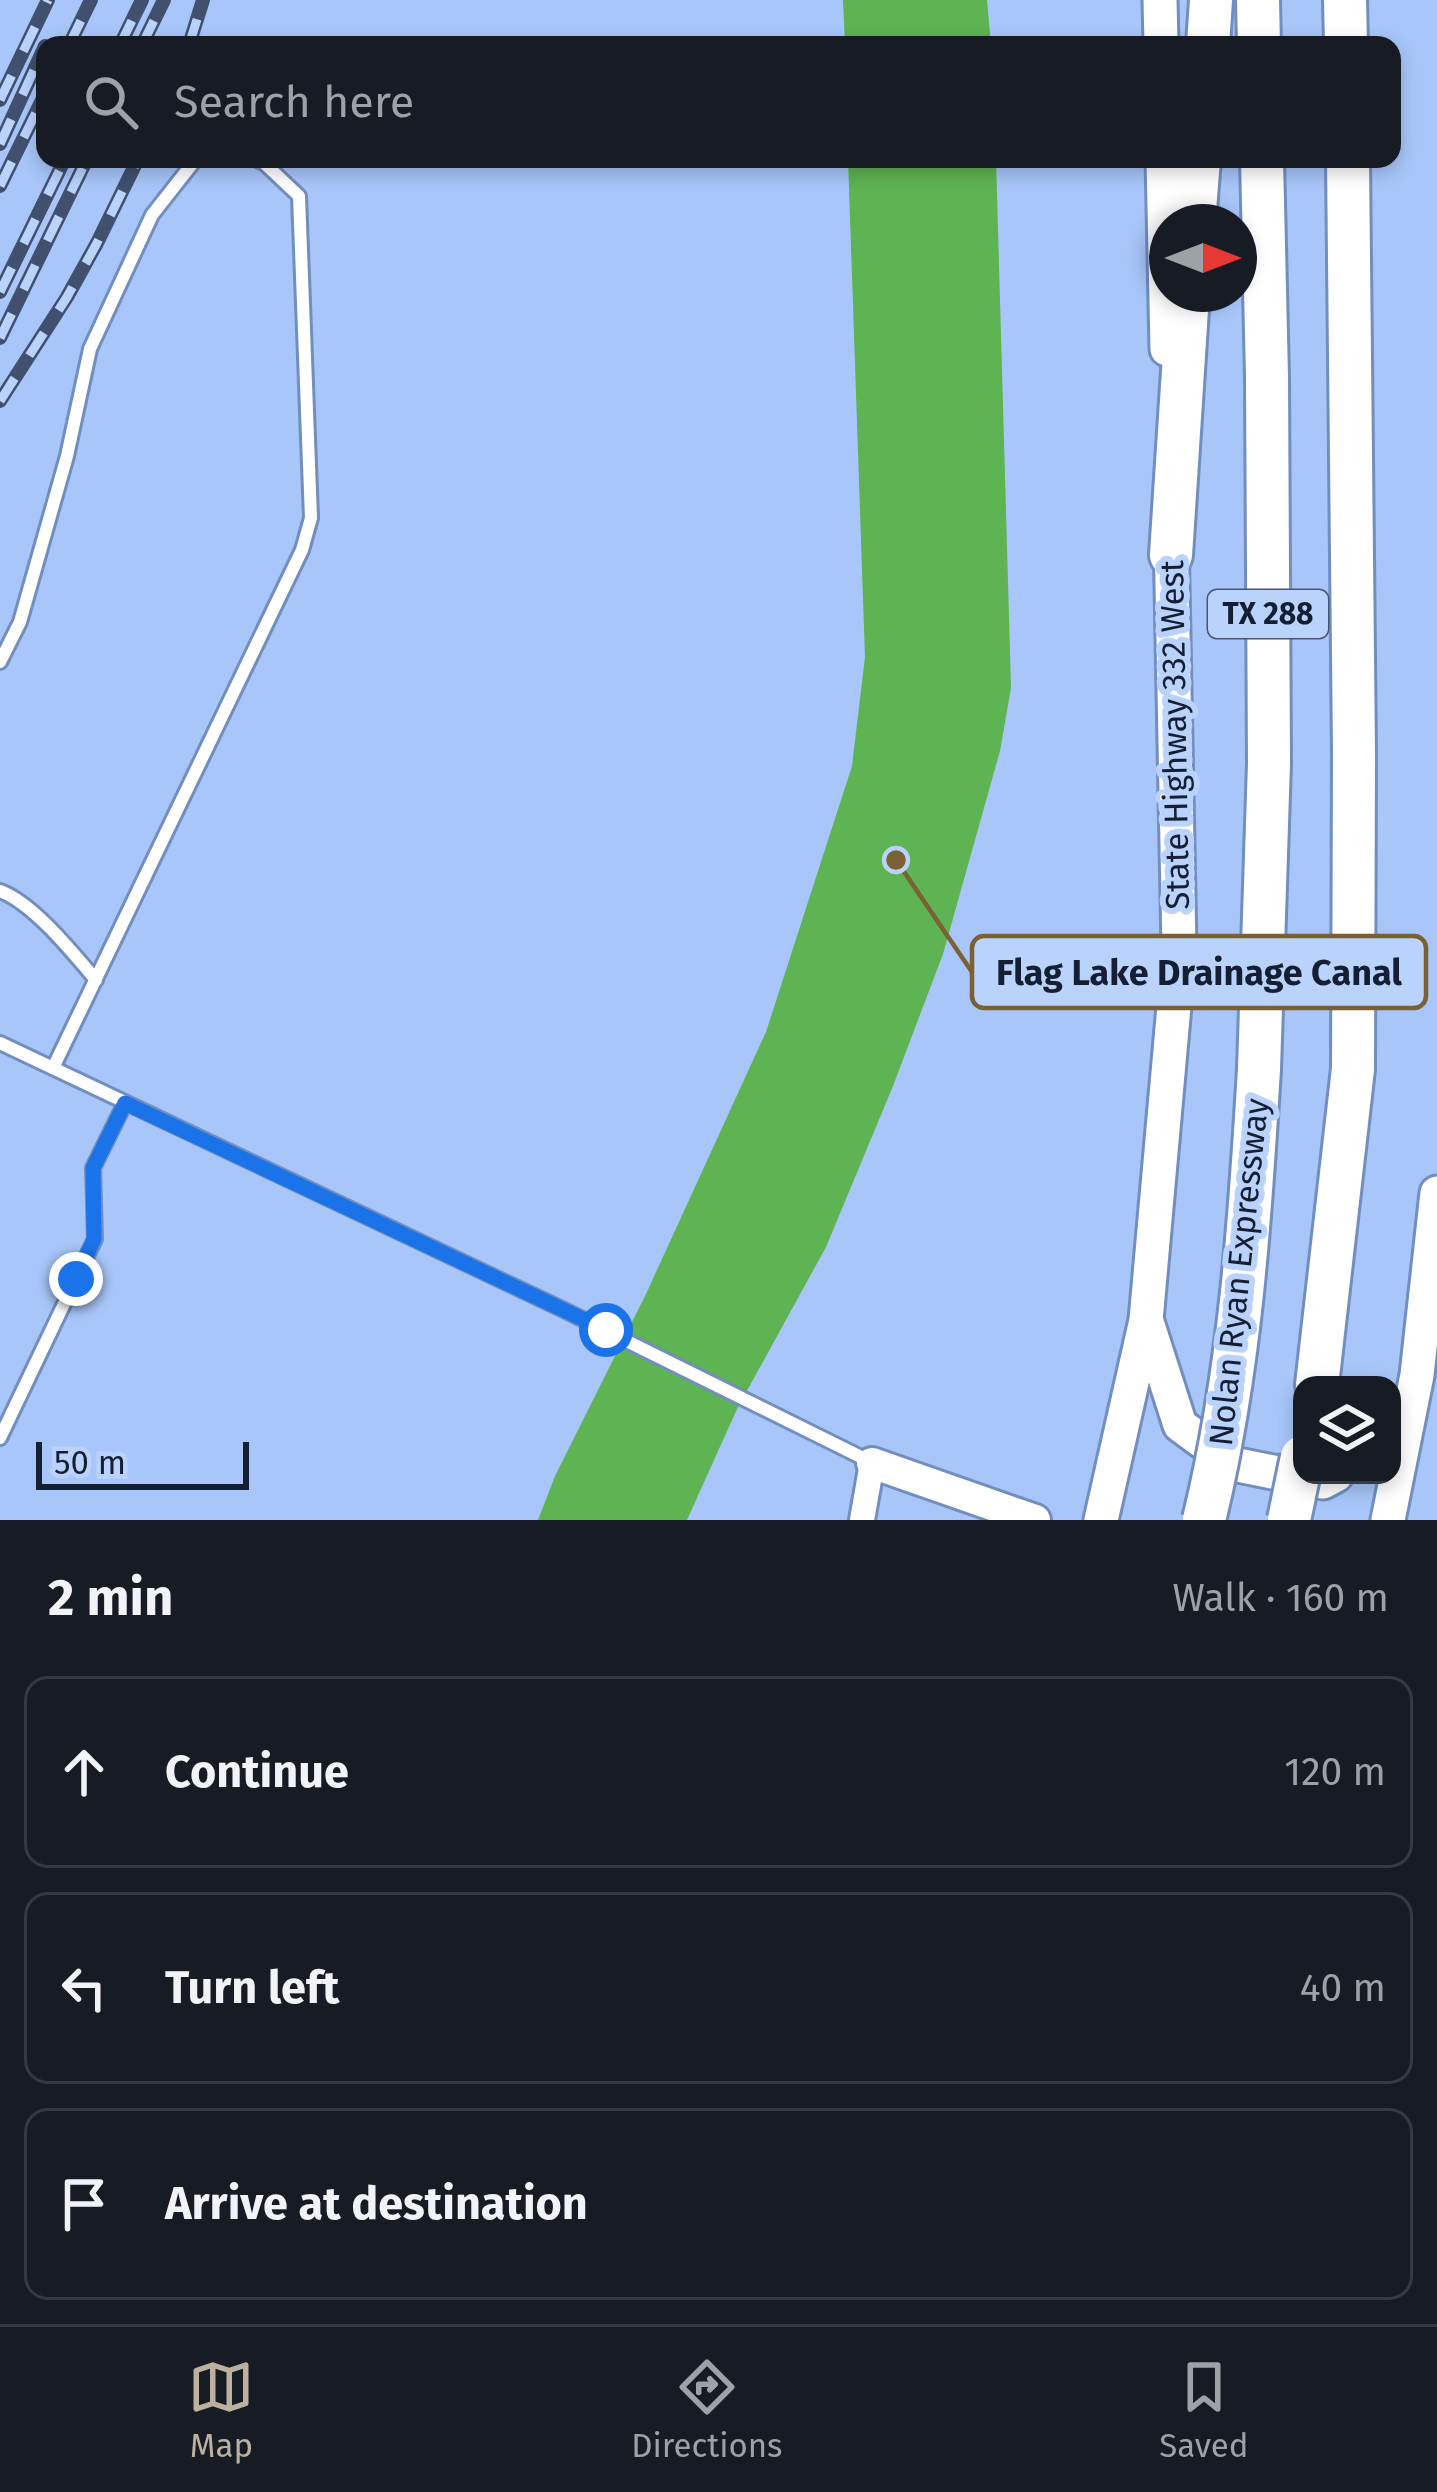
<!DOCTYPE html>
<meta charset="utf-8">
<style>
:root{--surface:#171b24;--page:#20242c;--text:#f1f3f6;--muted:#9ea1a6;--line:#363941;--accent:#bbb19e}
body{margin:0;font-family:"Fira Sans",sans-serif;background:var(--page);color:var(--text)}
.controls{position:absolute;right:36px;bottom:36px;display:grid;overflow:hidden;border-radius:24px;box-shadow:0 6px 18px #0003}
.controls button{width:108px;height:108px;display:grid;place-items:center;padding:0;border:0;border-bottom:3px solid var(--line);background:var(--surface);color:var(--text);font:60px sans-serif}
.compass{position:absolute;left:1149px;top:204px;width:108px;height:108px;border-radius:50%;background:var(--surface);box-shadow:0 6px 18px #0003;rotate:90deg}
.scale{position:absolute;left:36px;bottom:30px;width:213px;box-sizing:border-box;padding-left:12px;border:6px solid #141f33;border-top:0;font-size:33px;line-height:42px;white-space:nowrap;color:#141f33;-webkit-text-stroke:9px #bad3fd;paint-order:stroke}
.stop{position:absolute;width:36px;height:36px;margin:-27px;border:9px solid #1a73e8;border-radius:50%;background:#fff}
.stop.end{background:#1a73e8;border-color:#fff;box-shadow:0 3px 12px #0008}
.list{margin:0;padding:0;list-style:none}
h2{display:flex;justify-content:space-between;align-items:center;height:156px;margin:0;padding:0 48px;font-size:51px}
h2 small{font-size:39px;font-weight:400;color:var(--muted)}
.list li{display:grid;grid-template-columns:78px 1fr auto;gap:36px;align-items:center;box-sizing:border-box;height:192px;margin:0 24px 24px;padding:0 24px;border:3px solid var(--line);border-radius:24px}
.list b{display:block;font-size:45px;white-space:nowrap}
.list em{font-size:39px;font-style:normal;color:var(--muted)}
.icon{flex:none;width:66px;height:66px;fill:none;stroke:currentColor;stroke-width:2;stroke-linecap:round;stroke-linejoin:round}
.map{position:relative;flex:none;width:1437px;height:1520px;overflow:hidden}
.search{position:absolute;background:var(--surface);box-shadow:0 6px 18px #0003;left:36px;right:36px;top:36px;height:132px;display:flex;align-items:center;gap:30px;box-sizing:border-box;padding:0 42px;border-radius:24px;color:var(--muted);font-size:45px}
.sheet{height:804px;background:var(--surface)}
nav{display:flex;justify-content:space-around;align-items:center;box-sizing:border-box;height:168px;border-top:3px solid var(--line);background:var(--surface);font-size:33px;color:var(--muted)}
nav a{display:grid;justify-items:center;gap:6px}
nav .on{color:var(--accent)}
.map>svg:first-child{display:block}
</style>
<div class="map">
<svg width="1437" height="1520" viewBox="0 0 1437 1520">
<rect width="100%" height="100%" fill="#a8c6fa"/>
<!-- water -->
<g fill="#5eb352">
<polygon points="843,0 987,0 991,45 845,45"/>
<polygon points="848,159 996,159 1011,688 1000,751 943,954 893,1086 826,1247 737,1409 687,1520 538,1520 555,1476 646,1294 766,1032 852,766 865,657"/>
</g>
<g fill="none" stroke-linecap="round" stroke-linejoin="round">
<!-- service casing -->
<g stroke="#728ebf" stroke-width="18">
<g id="service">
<polyline points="0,662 20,622 67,456 90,349 152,215 196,159"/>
<path d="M0 891C33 903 73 953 96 980"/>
<polyline points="0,1043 564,1310 869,1461"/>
<polyline points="53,1068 302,550 311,518 299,196 264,163 255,159"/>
<polyline points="0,1438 95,1239 93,1168 125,1103"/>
</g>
</g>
<!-- minor casing -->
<g stroke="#728ebf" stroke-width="30">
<polyline id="minor" points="862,1520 872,1463"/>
</g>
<!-- tertiary casing -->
<g stroke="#728ebf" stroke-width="36">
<polyline id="tertiary" points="872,1463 1035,1520"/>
</g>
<!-- secondary casing -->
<g stroke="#728ebf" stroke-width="39">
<g id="secondary">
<polyline points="1160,0 1161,45"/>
<polyline points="1163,159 1167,349"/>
<polyline points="1147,1322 1180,1425 1233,1464 1323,1482 1336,1475"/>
<polyline points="1101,1520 1146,1320 1179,950 1171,533"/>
<polyline points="1388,1520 1417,1375 1437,1193"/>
</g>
</g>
<!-- motorway casing -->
<g stroke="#728ebf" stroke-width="48">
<g id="motorway">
<polyline points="1258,0 1259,45"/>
<polyline points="1345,0 1346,45"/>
<polyline points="1208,45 1211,0"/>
<polyline points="1194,222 1199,159"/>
<polyline points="1171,555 1188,294"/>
<polyline points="1259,1069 1269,763 1267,377 1262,159"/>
<polyline points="1317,1385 1353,1069 1354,754 1348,159"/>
</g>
</g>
<!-- service -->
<use href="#service" stroke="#fff" stroke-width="12"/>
<!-- minor -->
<use href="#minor" stroke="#fff" stroke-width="24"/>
<!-- tertiary -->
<use href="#tertiary" stroke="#fff" stroke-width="30"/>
<!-- secondary -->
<use href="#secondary" stroke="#fff" stroke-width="33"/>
<!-- motorway -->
<use href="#motorway" stroke="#fff" stroke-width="42"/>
<!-- rail casing -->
<g stroke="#40506e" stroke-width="14">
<g id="rail">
<polyline points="69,45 91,0"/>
<polyline points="120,45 142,0"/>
<polyline points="142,45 164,0"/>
<polyline points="189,45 203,0"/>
<polyline points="0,100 48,0"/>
<polyline points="0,144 45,46"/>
<polyline points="0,186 45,94"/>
<polyline points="0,292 65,159"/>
<polyline points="0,338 87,159"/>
<polyline points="0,401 67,297 97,243 138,159"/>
</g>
</g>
<!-- rail -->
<use href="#rail" stroke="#bad3fd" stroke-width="9" stroke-dasharray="27" stroke-linecap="butt"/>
<!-- motorway-bridge casing -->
<g stroke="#728ebf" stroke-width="48" stroke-linecap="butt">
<g id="motorway-bridge">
<path d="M1204 1520C1240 1373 1250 1220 1259 1069"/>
<polyline points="1289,1520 1302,1457"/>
</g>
</g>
<!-- motorway-bridge -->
<use href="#motorway-bridge" stroke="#fff" stroke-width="42"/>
</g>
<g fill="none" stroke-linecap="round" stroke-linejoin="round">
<!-- route -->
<polyline stroke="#1a73e8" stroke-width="15" points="76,1279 94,1239 93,1168 125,1103 606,1330"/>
</g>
<g text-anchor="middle" stroke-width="12" stroke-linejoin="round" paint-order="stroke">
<!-- shield labels -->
<rect fill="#bad3fd" stroke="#465570" stroke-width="3" x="1208" y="590" width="120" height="48" rx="9"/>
<g font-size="30" font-weight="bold" fill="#141f33">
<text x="1268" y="624">TX 288</text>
</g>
<!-- street labels -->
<g font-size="33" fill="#141f33" stroke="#bad3fd">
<text transform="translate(1174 735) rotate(-91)" y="12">State Highway 332 West</text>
<text transform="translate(1238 1272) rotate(-84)" y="12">Nolan Ryan Expressway</text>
</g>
</g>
<!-- callouts -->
<path fill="none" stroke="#7a6032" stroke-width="4.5" d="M896 860L972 972"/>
<circle fill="#7a6032" stroke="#bad3fd" stroke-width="4.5" cx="896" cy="860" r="12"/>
<rect fill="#bad3fd" stroke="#7a6032" stroke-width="4.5" x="972" y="936" width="454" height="72" rx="12"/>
<g font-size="36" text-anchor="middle" font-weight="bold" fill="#141f33">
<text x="1199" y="985">Flag Lake Drainage Canal</text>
</g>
</svg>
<div class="controls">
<button><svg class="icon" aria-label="layers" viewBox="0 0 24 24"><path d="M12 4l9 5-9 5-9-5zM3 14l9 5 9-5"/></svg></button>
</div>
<svg class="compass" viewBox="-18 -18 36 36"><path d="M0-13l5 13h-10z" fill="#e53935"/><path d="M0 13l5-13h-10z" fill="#9ea1a6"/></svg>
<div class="scale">50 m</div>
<div class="stop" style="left:606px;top:1330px"></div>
<div class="stop end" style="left:76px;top:1279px"></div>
<div class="search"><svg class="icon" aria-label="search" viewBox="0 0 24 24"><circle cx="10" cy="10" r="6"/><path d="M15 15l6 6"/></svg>Search here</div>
</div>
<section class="sheet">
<h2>2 min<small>Walk · 160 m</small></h2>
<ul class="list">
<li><svg class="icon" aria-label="ahead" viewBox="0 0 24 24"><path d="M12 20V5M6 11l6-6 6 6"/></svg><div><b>Continue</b></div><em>120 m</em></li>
<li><svg class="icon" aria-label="left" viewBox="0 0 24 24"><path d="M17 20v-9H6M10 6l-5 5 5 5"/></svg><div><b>Turn left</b></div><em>40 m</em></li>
<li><svg class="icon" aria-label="arrive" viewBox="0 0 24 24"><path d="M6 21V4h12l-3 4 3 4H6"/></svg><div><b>Arrive at destination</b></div></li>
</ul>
</section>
<nav>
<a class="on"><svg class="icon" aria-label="map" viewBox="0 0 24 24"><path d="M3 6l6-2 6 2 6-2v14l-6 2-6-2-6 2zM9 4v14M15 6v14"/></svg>Map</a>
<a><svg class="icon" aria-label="directions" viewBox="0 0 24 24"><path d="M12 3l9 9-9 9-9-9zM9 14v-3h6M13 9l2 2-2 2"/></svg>Directions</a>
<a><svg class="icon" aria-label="saved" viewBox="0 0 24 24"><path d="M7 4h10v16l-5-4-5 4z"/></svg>Saved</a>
</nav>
